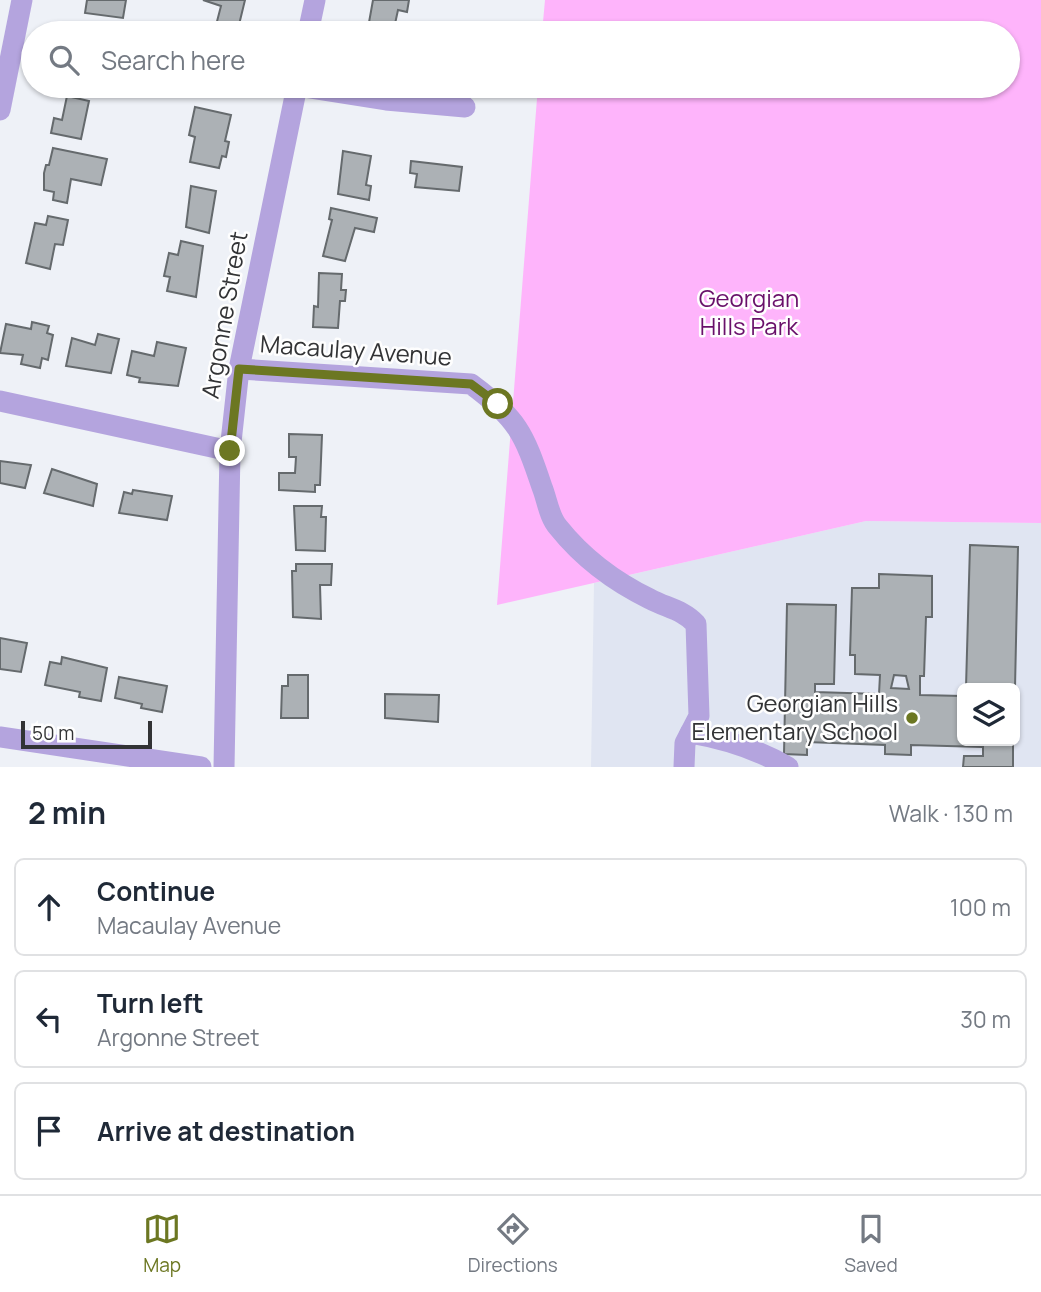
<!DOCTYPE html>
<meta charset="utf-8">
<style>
:root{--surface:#fff;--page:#f6f6f7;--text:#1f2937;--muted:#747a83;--line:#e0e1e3;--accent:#6c7722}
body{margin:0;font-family:Manrope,sans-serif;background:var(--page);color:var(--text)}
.controls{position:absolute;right:21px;bottom:21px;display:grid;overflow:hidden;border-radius:10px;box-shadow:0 2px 5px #0004}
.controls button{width:63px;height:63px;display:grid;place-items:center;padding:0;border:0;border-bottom:2px solid var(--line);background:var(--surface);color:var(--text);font:35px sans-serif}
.scale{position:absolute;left:21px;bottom:18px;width:131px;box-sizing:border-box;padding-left:7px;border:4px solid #323335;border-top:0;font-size:19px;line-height:24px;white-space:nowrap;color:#323335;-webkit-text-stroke:5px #fefefe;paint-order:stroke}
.stop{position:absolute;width:21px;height:21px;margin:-16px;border:5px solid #6c7722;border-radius:50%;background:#fff}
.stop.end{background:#6c7722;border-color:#fff;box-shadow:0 2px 7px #0008}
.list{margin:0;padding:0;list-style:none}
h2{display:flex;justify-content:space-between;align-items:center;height:91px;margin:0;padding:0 28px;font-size:30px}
h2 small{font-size:23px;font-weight:400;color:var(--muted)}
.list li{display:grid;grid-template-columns:46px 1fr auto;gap:21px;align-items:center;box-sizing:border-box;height:98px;margin:0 14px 14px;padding:0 14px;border:2px solid var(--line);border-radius:10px}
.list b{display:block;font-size:26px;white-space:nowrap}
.list p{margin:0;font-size:23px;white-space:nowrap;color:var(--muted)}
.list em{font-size:23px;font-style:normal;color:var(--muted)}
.icon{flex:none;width:38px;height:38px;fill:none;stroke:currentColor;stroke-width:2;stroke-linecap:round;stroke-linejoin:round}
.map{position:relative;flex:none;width:1041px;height:767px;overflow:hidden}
.search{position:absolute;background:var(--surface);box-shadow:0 2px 5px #0004;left:21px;right:21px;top:21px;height:77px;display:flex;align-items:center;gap:18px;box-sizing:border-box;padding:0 24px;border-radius:38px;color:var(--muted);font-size:26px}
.sheet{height:427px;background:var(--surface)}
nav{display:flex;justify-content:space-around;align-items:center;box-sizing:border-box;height:98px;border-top:2px solid var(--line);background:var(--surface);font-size:19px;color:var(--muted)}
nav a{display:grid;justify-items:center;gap:4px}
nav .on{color:var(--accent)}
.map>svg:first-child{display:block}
</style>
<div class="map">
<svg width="1041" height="767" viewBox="0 0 1041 767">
<rect width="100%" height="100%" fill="#eef1f7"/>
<!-- built -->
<path fill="#e0e5f2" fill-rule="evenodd" d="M866 521 1041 523V767H591L594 583ZM962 688H1015V741H962Z"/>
<!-- green -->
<polygon fill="#feb4fb" points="545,0 1041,0 1041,523 866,521 497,605 538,86 1008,86 1008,33 542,33"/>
<!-- building -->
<g fill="#acb1b5" stroke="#656a6d" stroke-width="2" fill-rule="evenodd">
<polygon points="87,0 126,0 123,18 85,13"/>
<polygon points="203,0 245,0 237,33 214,33 221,6"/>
<polygon points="373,0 409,0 407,12 398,10 393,33 368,28"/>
<polygon points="434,23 479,29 478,33 433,33"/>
<polygon points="207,86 233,86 231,95 206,90"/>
<polygon points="67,96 89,101 81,139 51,133 54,118 62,120"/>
<polygon points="195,107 231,115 225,141 229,142 226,157 222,156 219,168 190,162 195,137 189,135"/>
<polygon points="53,148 107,159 101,185 71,179 67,203 53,200 54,192 44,190 44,173 46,165 49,165"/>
<polygon points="343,151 371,156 366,185 371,186 369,200 338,194"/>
<polygon points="411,161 462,167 459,191 415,187 417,174 410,173"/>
<polygon points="191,186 216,191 209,233 186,227"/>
<polygon points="331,208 377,218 374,232 355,228 345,261 323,256 332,220 329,219"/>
<polygon points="48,216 68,220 63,245 55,244 50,269 26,263 35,223 46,225"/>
<polygon points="181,241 203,246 196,297 167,291 170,277 164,276 169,253 178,255"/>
<polygon points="319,273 342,274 341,290 346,290 345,301 340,301 338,328 313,327 314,306 318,307"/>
<polygon points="32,322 49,326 47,333 53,335 48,360 42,358 40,368 21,364 23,355 0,353 6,324 31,329"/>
<polygon points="98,334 119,339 111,373 66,366 72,338 95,345"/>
<polygon points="157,342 186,348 178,386 139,382 140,378 127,375 132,351 154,356"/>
<polygon points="289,434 322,435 320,485 315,485 315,492 279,490 279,473 295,473 296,457 289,457"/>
<polygon points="0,461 31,465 25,488 0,483"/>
<polygon points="52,469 97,484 93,506 44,493"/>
<polygon points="133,490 172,496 167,520 119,513 124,492 132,494"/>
<polygon points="294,506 322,506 321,517 326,517 325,551 296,550"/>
<polygon points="970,545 1018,547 1015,688 966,687"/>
<polygon points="296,564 332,564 331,585 320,585 321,619 293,617 292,571 296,571"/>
<path d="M879 574 932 576V617H926L924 676H920V695L962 696V741H1013V767H963L964 756H983V747L911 745V755L885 754V745L807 742V755L784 754 787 604 836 605 834 684H815V692L879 694 880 675 855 674V655H850L852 588H879ZM894 675 906 676 909 689 891 688Z"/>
<polygon points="0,638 27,643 21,672 0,669"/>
<polygon points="62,657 107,668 101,701 79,697 80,692 45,685 50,662 61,664"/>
<polygon points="288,675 308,675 308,718 281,718 282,686 288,686"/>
<polygon points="119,677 167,686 162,712 141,708 142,704 115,698"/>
<polygon points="385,694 439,695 438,722 385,718"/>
</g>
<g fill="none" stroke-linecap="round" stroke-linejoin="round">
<!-- minor -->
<g stroke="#b4a4de" stroke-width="21">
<polyline points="308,33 315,0"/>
<polyline points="297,86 386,100 465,107"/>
<polyline points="0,110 22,0"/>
<path d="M239 369 471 384C517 418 524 433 542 487 547 499 549 517 558 527 582 557 615 582 650 599 667 608 683 610 696 624L699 716 685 743 684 767"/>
<polyline points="0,401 230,451"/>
<path d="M690 733C725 739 757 749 788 767"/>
<polyline points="0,737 201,767"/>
<polyline points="224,767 230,451 239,369 297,86"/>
</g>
</g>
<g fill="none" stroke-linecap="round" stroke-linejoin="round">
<!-- route -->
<polyline stroke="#6c7722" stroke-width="9" points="230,451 239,369 471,384 498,404"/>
</g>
<!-- markers -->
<circle fill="#6c7722" stroke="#fefefe" stroke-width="2.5" cx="912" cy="718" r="7"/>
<g text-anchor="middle" stroke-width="5" stroke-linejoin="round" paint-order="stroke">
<!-- park labels -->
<g font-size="24" fill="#69106a" stroke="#fefefe">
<text x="749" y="307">Georgian<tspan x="749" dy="28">Hills Park</tspan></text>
</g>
<!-- street labels -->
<g font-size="24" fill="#323335" stroke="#fefefe">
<text transform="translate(225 315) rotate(-80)" y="8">Argonne Street</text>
<text transform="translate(356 351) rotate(4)" y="8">Macaulay Avenue</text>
</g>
<!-- poi labels -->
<g font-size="24" fill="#323335" stroke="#fefefe" text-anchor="end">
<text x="898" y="712">Georgian Hills<tspan x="898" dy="28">Elementary School</tspan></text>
</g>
</g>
</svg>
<div class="controls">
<button><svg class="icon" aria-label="layers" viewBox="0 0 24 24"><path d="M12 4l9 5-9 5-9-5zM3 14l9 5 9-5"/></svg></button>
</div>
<div class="scale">50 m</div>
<div class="stop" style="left:498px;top:404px"></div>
<div class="stop end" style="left:230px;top:451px"></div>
<div class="search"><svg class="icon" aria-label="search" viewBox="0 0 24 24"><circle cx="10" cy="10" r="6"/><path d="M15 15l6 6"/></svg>Search here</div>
</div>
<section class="sheet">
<h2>2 min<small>Walk · 130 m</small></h2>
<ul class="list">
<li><svg class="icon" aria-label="ahead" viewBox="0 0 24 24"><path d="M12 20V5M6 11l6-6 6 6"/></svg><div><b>Continue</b><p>Macaulay Avenue</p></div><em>100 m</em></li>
<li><svg class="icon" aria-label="left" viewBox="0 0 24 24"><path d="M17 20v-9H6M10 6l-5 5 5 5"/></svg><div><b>Turn left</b><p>Argonne Street</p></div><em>30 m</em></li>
<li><svg class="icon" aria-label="arrive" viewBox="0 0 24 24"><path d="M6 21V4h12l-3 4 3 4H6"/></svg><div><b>Arrive at destination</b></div></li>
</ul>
</section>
<nav>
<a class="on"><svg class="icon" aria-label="map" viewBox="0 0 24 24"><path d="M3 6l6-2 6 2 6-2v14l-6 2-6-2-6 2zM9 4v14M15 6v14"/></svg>Map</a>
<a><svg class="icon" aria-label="directions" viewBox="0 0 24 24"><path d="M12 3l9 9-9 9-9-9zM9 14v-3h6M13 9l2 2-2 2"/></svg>Directions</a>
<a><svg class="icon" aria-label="saved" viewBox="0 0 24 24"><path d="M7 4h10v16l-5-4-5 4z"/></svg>Saved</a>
</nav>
